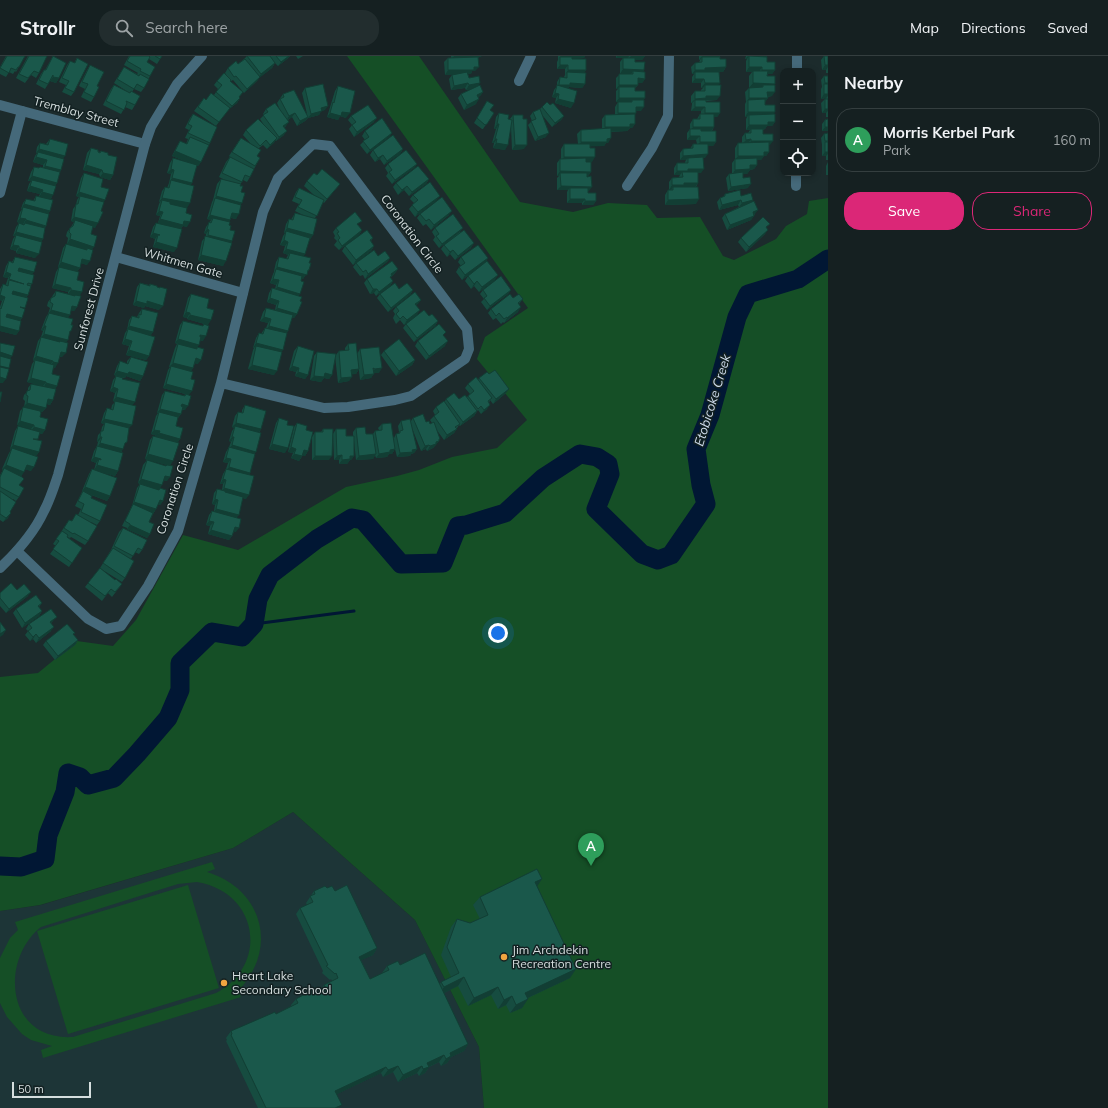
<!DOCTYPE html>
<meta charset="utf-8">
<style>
:root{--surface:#152021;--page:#222d2e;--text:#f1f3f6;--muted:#9da3a5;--line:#343e3f;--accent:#db2777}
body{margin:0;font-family:Mulish,sans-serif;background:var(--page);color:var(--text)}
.controls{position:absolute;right:12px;top:12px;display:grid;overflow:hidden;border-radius:8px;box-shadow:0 2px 6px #0003}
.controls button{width:36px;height:36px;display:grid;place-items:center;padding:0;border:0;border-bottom:1px solid var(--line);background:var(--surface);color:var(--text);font:20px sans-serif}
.scale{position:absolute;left:12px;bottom:10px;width:79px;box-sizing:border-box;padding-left:4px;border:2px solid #d5dede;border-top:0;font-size:11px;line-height:14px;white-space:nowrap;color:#d5dede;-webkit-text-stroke:3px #132122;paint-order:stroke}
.you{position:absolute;left:498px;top:577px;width:14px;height:14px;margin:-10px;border:3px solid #fff;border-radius:50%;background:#1a73e8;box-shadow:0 0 0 6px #1a73e833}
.badge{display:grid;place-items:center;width:26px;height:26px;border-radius:50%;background:var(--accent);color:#fff;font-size:13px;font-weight:700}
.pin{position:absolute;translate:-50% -33px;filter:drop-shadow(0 1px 2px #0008)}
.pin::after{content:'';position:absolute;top:21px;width:14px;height:12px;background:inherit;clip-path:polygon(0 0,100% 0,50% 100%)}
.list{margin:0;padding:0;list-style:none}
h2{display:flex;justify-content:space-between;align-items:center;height:52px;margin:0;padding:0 16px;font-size:17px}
h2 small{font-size:13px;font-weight:400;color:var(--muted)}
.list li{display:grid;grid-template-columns:26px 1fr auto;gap:12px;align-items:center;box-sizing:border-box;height:64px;margin:0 8px 8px;padding:0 8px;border:1px solid var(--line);border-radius:16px}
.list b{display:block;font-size:15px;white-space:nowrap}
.list p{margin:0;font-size:13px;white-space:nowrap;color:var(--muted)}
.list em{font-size:13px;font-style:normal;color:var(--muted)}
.actions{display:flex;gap:8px;padding:12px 16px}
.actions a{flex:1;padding:9px 0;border:1px solid var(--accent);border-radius:16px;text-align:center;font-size:14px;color:var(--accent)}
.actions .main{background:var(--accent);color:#fff}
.icon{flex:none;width:22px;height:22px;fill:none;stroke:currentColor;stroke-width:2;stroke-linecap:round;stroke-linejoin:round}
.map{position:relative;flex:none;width:828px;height:1052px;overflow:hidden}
header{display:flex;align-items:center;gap:24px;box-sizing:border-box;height:56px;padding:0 20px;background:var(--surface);border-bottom:1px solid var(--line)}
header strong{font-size:19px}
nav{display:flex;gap:22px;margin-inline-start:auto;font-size:14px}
.search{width:280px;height:36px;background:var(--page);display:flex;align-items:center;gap:10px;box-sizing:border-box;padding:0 14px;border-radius:16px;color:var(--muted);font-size:15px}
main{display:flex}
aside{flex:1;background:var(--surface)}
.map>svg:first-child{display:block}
</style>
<header>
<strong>Strollr</strong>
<div class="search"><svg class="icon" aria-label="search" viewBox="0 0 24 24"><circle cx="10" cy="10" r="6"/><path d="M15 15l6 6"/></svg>Search here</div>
<nav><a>Map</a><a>Directions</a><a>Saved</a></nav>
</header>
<main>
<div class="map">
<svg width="828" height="1052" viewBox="0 0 828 1052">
<rect width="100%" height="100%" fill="#1c2b2c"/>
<!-- built -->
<polygon fill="#1d3537" points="293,756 415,864 479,991 484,1052 0,1052 0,855 41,849 233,792"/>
<!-- green -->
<g fill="#154f26" fill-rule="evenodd">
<polygon points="347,0 419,0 520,146 573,156 608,147 647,149 657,162 700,161 723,200 734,204 776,183 786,170 807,158 809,145 828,142 828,1052 484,1052 479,991 415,864 293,756 233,792 40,849 0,855 0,621 38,617 77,585 113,590 136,564 183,479 238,494 346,431 397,420 419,414 452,401 497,392 527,364 477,303 485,281 528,252"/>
<path d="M212 806 215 813 207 816C263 833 279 893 238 935L241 941 43 1002 41 994 52 990 31 984 22 978 7 961 0 947V902L10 882 18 874 15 866ZM197 826C258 836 270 908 216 937L73 981C5 985 0 903 41 871L178 828Z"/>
<polygon points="188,829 219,932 68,978 37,875"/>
</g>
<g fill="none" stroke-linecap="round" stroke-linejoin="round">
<!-- stream -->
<polyline stroke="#011734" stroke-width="3" points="254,568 354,555"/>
<!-- river -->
<polyline stroke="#011734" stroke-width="19" points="0,810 21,811 45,803 48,779 65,736 68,717 80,721 88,729 114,722 137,698 168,662 180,634 180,607 212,576 242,581 254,568 258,543 270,519 317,483 352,462 363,464 401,508 443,507 458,470 466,469 505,457 543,422 580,398 597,401 608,408 610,418 596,453 642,498 658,504 671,499 706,448 701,429 696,393 710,359 737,261 748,238 798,223 828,203"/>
<!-- minor -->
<g stroke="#45697a" stroke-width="10">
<polyline points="797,15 797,0"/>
<polyline points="519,25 531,0"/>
<polyline points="0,49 145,88"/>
<polyline points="627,130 652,92 668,60 669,0"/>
<polyline points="796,130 796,117"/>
<polyline points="0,137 22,55"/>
<polyline points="116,201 243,237"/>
<polyline points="17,495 88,563 106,573 121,570 148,530 178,475 221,327 263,156 278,122 313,88 330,90 467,273 469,293 465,303 411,340 395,344 348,351 324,352 221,327"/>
</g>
<!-- tertiary -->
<path stroke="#45697a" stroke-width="10" d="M0 512C18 495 34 477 44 455 50 444 54 431 58 419L145 88 151 71 177 28 202 0"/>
</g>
<!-- wall -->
<g fill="#164c40">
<polygon points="6,0 25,0 16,16 15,15 13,18 9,16 6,21 0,18 0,11"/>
<polygon points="28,0 46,0 39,17 36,22 31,19 25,27 16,22"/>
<polygon points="53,0 59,22 56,27 50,25 45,33 36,28 41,18 44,14 45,14"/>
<polygon points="129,0 162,0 157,8 149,3 147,6 150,20 144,32 141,36 134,33 132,36 135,49 132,54 125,51 121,58 103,49 111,33 114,29 128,36 114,27 124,11 137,18 138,17 124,9"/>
<polygon points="247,0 290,0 287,3 278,10 275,7 272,12 260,21 257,25 244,37 233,24 231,25 231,24 230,25 240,42 237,47 228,54 216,70 194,55 204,42 206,44 214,39 218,33 214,29 217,25 227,20 225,17 228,12 238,8 244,3"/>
<polygon points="296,0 303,0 298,3"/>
<polygon points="451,0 482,0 479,1 478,2 475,15 472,15 471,18 468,18 469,22 478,29 483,36 480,40 478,41 476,48 464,54 458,42 461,38 472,33 466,34 465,32 451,34 449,23 452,19 454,18 445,19 444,6 448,2 451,2"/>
<polygon points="558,0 585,0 584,2 572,3 586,14 584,17 585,28 582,32 569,31 568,32 571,52 555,47 556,42 552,41 554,34 557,30 557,26 560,21 564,21 565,19 565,13 557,13 557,6 558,4"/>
<polygon points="616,0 645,0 642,4 635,4 635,6 644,14 643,16 645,23 642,27 638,27 638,29 635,32 635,35 645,42 643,44 641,55 636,55 635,58 635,68 632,72 630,72 627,75 611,76 608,87 606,87 604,90 590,90 592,106 586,105 591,116 588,120 587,120 589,135 588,135 588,137 596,145 593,149 582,149 582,147 567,147 567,136 568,134 557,134 557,122 559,120 557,120 557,107 560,103 561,103 561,93 564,88 578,88 577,78 581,74 602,73 602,63 605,59 615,59 615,51 618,46 631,46 616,46 616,35 618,33 616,33 616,22 620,18 620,6 623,2 616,2"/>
<polygon points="699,0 720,0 720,3 726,11 723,16 704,16 718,29 717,44 706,45 706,46 720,57 717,61 714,61 714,71 712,75 716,86 713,90 708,90 705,102 703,102 701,117 698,117 698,127 696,131 696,148 665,149 665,139 668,134 671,134 669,134 669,126 672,122 679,121 680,119 674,119 674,112 677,107 685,107 685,106 686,104 680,104 680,97 683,93 690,93 693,88 697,88 696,84 687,84 687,77 690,73 690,68 693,63 697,63 700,58 701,58 701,55 691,55 692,48 692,47 691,47 691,40 695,35 701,35 701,34 703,32 701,32 701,27 692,27 692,21 694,18 692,18 691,11 695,7 699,7 700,4 699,4"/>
<polygon points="746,0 767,0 767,6 775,14 772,18 768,18 767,20 774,29 772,40 768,41 768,42 765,46 765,49 774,58 775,66 772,70 767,70 765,73 763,74 763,78 770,89 769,89 769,96 766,100 764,100 761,104 757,104 757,109 754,113 750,114 747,118 743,118 743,122 748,132 728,135 726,122 729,118 732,118 732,107 735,103 735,92 738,87 742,87 742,81 745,77 748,77 750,74 746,74 746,63 747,61 745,61 745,48 746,46 745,36 749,32 749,20 752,16 746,16 746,5 747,3 745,3"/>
<polygon points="824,0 828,0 828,17 826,17 826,14 822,14 821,4"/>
<polygon points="77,2 74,36 71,40 62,36 66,29 59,26 67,9 70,5 74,7"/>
<polygon points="90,9 97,30 94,41 91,46 81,41 85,33 79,30 87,14"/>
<polygon points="824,20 828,20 828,61 826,61 826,57 822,57 821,47 826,42 821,43 821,33 822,31 821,24"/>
<polygon points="338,30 346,62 340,60 338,64 327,61 335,35"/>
<polygon points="305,32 325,54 321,55 319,59 308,62 305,65 297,70 292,61 288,64 286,70 284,72 284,79 276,85 276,84 267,93 263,89 259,92 257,100 260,102 254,113 250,121 247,126 243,124 240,129 241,136 241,149 236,163 231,162 229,166 229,169 232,185 223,210 198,204 202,185 206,180 206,178 204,177 206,171 211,164 207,163 212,146 213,144 217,128 221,123 227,125 219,121 226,106 230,101 234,104 229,100 238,86 241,82 251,88 243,79 246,74 266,72 260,63 264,59 263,58 266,53 280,54 277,47 283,38 307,58 302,37"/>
<polygon points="487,45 490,54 494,57 483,73 482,73 474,67"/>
<polygon points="550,49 564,60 561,64 552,71 543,60 546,81 535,85 528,69 532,65 530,60 533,56 540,53 542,51"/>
<polygon points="499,57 508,63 510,63 513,59 524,93 512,94 511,71 505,94 493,92 494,87 492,87 496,73 494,73 496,61"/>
<polygon points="193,58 210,87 201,106 198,110 197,109 191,129 187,152 178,150 186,157 187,171 183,170 180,173 174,196 153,191 155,183 150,181 153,171 156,167 158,167 160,160 156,159 159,148 160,146 159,146 162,135 165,131 167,132 169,127 171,118 167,117 170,107 173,102 192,108 172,100 177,90 180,85 186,88 188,83 185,82 189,74 185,72 190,62"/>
<polygon points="351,60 374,66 354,81 349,73 352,69 348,64"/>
<polygon points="828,63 828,75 822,75 822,68 825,64"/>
<polygon points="365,75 392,77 389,81 367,98 360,89 365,84 362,80"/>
<polygon points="828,77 828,104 826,104 826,100 822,100 822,89 821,82 824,78"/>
<polygon points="50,83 63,102 61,114 60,116 57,127 55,130 51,143 50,155 48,158 46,170 45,172 43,183 41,186 35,202 16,197 16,195 10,193 13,183 15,180 13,180 16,171 19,167 23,168 17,166 20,156 22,153 21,153 23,147 26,143 33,145 36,140 39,140 40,138 27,135 29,128 31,125 28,125 31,116 34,111 39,112 40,111 43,111 43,109 33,106 35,100 37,97 36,97 37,91 40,87 46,88"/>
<polygon points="91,92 100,96 101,95 108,99 113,119 110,124 100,121 99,118 83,114 87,97"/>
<polygon points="403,93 400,98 384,109 380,103 375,106 370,99 373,94"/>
<polygon points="828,106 828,119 826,119 826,110"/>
<polygon points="388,108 417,108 414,112 392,128 386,120 388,117 385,112"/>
<polygon points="84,117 101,131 103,148 95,172 93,171 91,178 92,194 87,209 81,207 80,212 77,215 77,224 80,240 77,251 74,255 71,254 68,261 69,279 66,286 62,301 59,301 55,312 53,312 52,318 57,330 55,333 53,344 50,349 47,348 46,352 42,356 40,355 40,361 45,374 42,378 39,377 37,384 39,396 36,400 31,415 25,413 21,420 19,430 19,441 16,445 13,443 8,462 3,466 0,464 0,419 3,414 2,413 9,397 11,394 10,393 15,375 18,370 31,374 31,373 17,369 20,355 24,351 25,345 23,343 24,339 28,335 28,332 31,328 43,330 27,326 32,308 34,305 33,304 38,285 41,281 43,275 41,274 46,261 48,258 50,252 47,250 48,246 52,241 53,239 56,235 68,238 68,236 52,232 56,216 59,211 60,211 58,211 63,192 66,188 82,192 67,188 68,182 66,180 67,176 71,171 74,166 71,165 73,153 76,149 77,144 79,141 76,140 81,122"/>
<polygon points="317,119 340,128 324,147 323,146 315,162 313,179 309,183 304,200 309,207 309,214 303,223 301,222 297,258 294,262 292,261 274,319 248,313 253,294 254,292 253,292 256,282 259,277 261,278 265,272 266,272 268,267 260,265 263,256 266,252 275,254 276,249 267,246 269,237 272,232 275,233 276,229 270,227 273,218 274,216 274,215 276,206 279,201 286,203 288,199 283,197 285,190 280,189 283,180 285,177 284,177 286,168 289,163 291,164 292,162 295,157 305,160 295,155 299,148 292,145 296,136 299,132 315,140 304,130 307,125"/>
<polygon points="429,123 426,128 409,140 404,134 398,139 393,131 396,127"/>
<polygon points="725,138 741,140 753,144 751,146 755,158 751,164 727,174 722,162 725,158 739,151 738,149 719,154 717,146 720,142 723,141"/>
<polygon points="413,139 437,144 415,161 409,153 414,147 410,143"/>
<polygon points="420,158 449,159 431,174 426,168 423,170 417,162"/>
<polygon points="358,169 362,174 359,179 339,194 334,189 337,185 334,182 335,180 333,176 336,172"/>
<polygon points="435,172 461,176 471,192 455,204 450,198 447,201 441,193 444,189 455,180 439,192 433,184 435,181 432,176"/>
<polygon points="767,172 765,178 746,196 738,186 741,182"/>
<polygon points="373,182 371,185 374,190 371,195 353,209 342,195 345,190"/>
<polygon points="15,201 33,219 31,230 28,239 26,242 22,262 20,265 19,275 16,279 0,275 0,251 2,245 0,244 0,233 3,228 6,229 6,228 8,222 3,221 6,210 9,205 12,206"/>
<polygon points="461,201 488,202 485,207 462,224 456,216 459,211 461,210 458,206"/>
<polygon points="390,202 387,206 365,223 363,219 360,220 353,211 356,207"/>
<polygon points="398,213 395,217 390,222 393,225 390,230 376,240 374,237 370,238 364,227 367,223"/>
<polygon points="468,220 495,224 479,236 474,230 471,233 465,225"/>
<polygon points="140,227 149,229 150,228 159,232 160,231 159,254 145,250 144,252 133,249 137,231"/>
<polygon points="399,233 413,234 410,239 388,256 377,242 380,238"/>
<polygon points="483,234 511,234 508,238 487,254 481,246 484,243 480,238"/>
<polygon points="191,238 207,252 208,269 187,263 187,262 183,261 188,242"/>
<polygon points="513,242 523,243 519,248 518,256 504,267 503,266 501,268 496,262 493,264 488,257 491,253"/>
<polygon points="421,244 416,249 417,259 404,269 400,264 396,268 393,262 395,258 393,255 396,251"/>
<polygon points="142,253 153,276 150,280 149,300 146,304 126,299 129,290 122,288 125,277 127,274 129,264 132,260 137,261 139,257"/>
<polygon points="429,260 438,265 435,270 414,286 403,272 406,268"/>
<polygon points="183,265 203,270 204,268 203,285 200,284 197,291 198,308 195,307 193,312 191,315 189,339 185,354 182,354 181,358 178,362 176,370 180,383 177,387 170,410 167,425 163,424 159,434 151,431 159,434 160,432 163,445 160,449 158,448 156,453 153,458 149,466 150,478 147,482 127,473 127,472 122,470 132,450 137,432 140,428 138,427 143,409 147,404 166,410 167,409 145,403 150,384 153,380 156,381 157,380 151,378 156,360 158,357 157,357 162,339 165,335 184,340 185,338 163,332 168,314 170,311 169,311 175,292 177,288 175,287 180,269"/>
<polygon points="443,280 445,290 426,304 415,290 418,285"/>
<polygon points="348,288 359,313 356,318 352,318 349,325 338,327 335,300 339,295 345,295 345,292"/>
<polygon points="298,290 308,319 305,323 295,320 296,316 289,314 294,295"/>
<polygon points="360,293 379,317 374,317 371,322 360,324 357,298"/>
<polygon points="384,295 415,304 412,309 396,320 381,299"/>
<polygon points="317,296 332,319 329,323 324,322 321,326 310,324 314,300"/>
<polygon points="131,301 143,320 140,325 126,320 125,322 123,322 122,323 132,349 128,373 124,390 121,397 118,415 115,420 94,414 96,407 91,405 94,395 97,390 98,386 97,385 98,379 101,376 102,371 104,368 101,367 104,357 107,352 111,354 112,349 115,346 113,345 115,337 110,335 113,324 116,320 122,322 114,319 117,310 120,305 127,308 127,305"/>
<polygon points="479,322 506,337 493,348 490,344 487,353 481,358 478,354 474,360 460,370 459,369 454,377 444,384 436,373 439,385 433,392 427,395 426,393 421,395 412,372 417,393 414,397 411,398 410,400 397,401 395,393 392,398 389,398 387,401 376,402 375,399 373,403 356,404 354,385 354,400 351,404 350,404 347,408 339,408 339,404 334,404 333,378 336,373 346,380 353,380 353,376 356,372 366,378 373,378 375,375 379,374 378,372 382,368 394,382 396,378 398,378 399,376 398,370 401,365 411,365 413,362 430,368 432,367 430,364 435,359 433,355 436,351 445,345 446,343 459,343 467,341 470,338 465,332 468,328 478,324"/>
<polygon points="245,349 261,373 259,377 250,417 249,419 246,443 243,442 237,461 236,476 234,475 232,480 229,484 208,478 210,470 206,469 209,459 212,455 214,455 215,449 212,448 214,437 217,433 222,434 223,428 220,428 223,418 226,413 228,407 223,406 226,396 229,391 231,386 229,385 232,375 234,372 232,371 235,360 238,356 242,357 242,354"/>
<polygon points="279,362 285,397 269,393 276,367"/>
<polygon points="297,367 308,395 305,400 303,399 299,405 291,402 293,397 288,396 294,371"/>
<polygon points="323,373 329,404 312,404 312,381 315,376 321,376"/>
<polygon points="92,413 110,440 107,445 86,437 91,442 100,465 97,469 91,466 88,485 85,489 71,481 70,482 67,481 82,492 69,511 50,498 56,490 53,488 69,464 72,465 76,458 78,459 81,453 75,450 82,436 82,435 89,418"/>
<polygon points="123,472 142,494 139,498 135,496 131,503 125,522 122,526 101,513 115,524 122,528 112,541 108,537 102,545 85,531 100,512 111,494 119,476"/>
<polygon points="0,537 28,540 6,557 0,550"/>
<polygon points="42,547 39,551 42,555 39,560 22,572 13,557 16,553"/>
<polygon points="53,565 51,567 51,575 36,587 33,583 30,585 25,579 28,575 26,573 29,568"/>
<polygon points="78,584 75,589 55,604 43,589 46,585"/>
<polygon points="537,830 570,922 528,942 522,952 510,957 506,949 498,953 491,939 468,950 458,930 444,937 468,988 464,995 451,1001 447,1007 441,1010 439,1006 429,1011 425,1017 419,1020 417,1017 398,1026 393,1016 383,1021 381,1017 337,1038 339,1052 258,1052 226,985 227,984 226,982 231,975 276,958 291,950 291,949 296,943 307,937 308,935 317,937 320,936 320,935 324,929 332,925 331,923 330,924 322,917 323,915 296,858 300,852 307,849 306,847 314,835 327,832 335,835 377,892 373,899 361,904 370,923 382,917 387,910 400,909 440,928 441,926 451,921 441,899 451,871 457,863 470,867 480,863 473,849 480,841"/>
</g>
<!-- shaded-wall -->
<g fill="#123e34">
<polygon points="289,0 290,0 287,3 278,10 281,6"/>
<polygon points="454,0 482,0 479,1 477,4 451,5"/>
<polygon points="561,0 585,0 584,2 560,4 560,1 558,4"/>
<polygon points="617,0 629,0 628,2 616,2"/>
<polygon points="631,0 645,0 642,4 628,4"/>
<polygon points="702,0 720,0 717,4 702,1 700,4 699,4"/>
<polygon points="748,0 767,0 764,4 749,0 747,3 745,3"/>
<polygon points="275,7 272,12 258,23 261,18"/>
<polygon points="560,9 568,9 565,13 557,13"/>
<polygon points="825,9 828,9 828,11 826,14 822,14"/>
<polygon points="474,11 479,11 475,15 472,15 471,18 445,19 448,14"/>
<polygon points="726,11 723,16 695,16 694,18 692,18 695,14 705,12"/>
<polygon points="749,11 762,11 759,16 746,16"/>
<polygon points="623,13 644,14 641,18 633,15 631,18 620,18"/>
<polygon points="568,14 586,14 583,19 567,16 565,19"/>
<polygon points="762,14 775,14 772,18 759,18"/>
<polygon points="53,21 59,22 56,27 50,25"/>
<polygon points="260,21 257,25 244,37 247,33"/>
<polygon points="638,22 645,23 642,27 634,27"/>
<polygon points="695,23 704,23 701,27 692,27"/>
<polygon points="468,27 465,32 451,34 454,30"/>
<polygon points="480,27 477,32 466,34 469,29"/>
<polygon points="570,27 585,28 582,32 569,31 567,34 556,33 559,29"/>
<polygon points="705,27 720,27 717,31 705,29 703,32 701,32"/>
<polygon points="753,27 775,28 772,32 763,31 763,29 761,32 749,32"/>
<polygon points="825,27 828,27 828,31 824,28 822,31"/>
<polygon points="619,29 638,29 634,33 619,31 618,33 616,33"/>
<polygon points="483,36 480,40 474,43 477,39"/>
<polygon points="767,36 775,36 772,40 764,41"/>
<polygon points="555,37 559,38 556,42 552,41"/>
<polygon points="824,38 828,38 828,40 826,42 821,43"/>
<polygon points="706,40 720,40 717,44 695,44 692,47 691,47 695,43"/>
<polygon points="240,42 237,47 228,54"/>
<polygon points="619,42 645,42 642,46 632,44 631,46 616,46"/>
<polygon points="749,42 768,42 765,46 748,44 746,46"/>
<polygon points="479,43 476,48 464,54 467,49"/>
<polygon points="558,43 574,47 571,52 555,47"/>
<polygon points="328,50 325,54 321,55 319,59 308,62 311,58 321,52"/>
<polygon points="636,51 644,51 641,55 633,55"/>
<polygon points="695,51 705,51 701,55 691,55"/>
<polygon points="825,53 828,53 828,55 826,57 822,57"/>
<polygon points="342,56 350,57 346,62 340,60 338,64 327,61 330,57"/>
<polygon points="748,56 775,56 772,61 749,59 747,61 745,61"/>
<polygon points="295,57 292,61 286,65 289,60"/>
<polygon points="618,57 636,57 633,62 615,62"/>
<polygon points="705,57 720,57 717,61 701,61"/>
<polygon points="564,60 561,64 552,71 555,67"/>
<polygon points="308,61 305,65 297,70 300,65"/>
<polygon points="377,62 374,66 354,81 357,76"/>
<polygon points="289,66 286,70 280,75 283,70"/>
<polygon points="768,66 775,66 772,70 767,70 765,73 746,74 749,69"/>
<polygon points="497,68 499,68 496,73 494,73"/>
<polygon points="630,68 635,68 632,72 630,72 627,75 602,76 605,71"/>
<polygon points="693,71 714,71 711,75 690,76"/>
<polygon points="825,71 828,71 828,75 822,75"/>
<polygon points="287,75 284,79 276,85 279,81"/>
<polygon points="392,77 389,81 367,98 370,94"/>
<polygon points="549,77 546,81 535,85 538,81"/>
<polygon points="690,80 700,80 696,84 687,84"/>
<polygon points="277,82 274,87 267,93 270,89"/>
<polygon points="611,82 608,87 606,87 604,90 578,91 581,86"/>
<polygon points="495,83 497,83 494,87 492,87"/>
<polygon points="751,83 748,88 742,88 746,84"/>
<polygon points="751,85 773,85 770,89 748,89"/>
<polygon points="700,86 716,86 713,90 697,90"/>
<polygon points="496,87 508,89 505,94 493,92"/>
<polygon points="515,89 527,89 524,93 512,94"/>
<polygon points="39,93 65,100 62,104 38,96 37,97 36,97"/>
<polygon points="403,93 400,98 384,109 387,105"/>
<polygon points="175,95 201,106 198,110 172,100"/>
<polygon points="764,96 769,96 766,100 764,100 761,104 735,104 738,100"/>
<polygon points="825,96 828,96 828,98 826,100 822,100"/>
<polygon points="708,98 705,102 688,104 688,102 686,104 680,104 683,100"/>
<polygon points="383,99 380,103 375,106 378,102"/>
<polygon points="36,101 47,104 43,109 33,106"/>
<polygon points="564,101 595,101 592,106 561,105"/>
<polygon points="417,108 414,112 392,128 395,124"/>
<polygon points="86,109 102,114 99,118 83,114"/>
<polygon points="750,109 757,109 754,113 750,114 747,118 732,119 735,114"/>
<polygon points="45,110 61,114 58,118 42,114"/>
<polygon points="171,113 174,114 171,118 167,117"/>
<polygon points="688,113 704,113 701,117 687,117 682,116 680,119 674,119 677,115"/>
<polygon points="560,115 591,116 588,120 560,120 560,117 559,120 557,120"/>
<polygon points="103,117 113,119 110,124 100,121"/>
<polygon points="32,120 57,127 54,131 32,124 31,125 28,125"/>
<polygon points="172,122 192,127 189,132 171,124 169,127"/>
<polygon points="429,123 426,128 409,140 412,136"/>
<polygon points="684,127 698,127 695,131 673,131 671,134 669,134 672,129"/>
<polygon points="751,128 748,132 728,135 731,131"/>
<polygon points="30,130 43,134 40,138 27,135"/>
<polygon points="407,130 404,134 398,139 402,134"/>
<polygon points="561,130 592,131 589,135 570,134 570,132 568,134 557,134"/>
<polygon points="42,136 53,139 50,144 39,141"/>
<polygon points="79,136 105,144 102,149 80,140 79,141 76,140"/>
<polygon points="216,140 242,147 239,151 215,143"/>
<polygon points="440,140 437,144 415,161 418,156"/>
<polygon points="162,142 190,147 187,152 161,147 162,144 160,146 159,146"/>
<polygon points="570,143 585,143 582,147 567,147"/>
<polygon points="699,143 696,148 665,149 668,144"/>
<polygon points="741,144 738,149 719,154 722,149"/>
<polygon points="753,144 750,148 739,151 742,147"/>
<polygon points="585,145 596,145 593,149 582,149"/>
<polygon points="24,148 50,155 47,160 23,151 22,153 21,153"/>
<polygon points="758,154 755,158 750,161 753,156"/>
<polygon points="159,155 163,156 160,160 156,159"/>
<polygon points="452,155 449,159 431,174 434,169"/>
<polygon points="232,157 239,158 236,163 229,161"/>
<polygon points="210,159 230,164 227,169 213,162 211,164 207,163"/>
<polygon points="754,160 751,164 727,174 730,169"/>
<polygon points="74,161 98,167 95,172 74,166 75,164 74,166 71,165"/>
<polygon points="20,162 26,163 23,168 17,166"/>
<polygon points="160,163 184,165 190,166 187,171 183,170 180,174 157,168"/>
<polygon points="26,164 46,170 43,174 25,167 23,169"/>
<polygon points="287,172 313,179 310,184 285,177 286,175 285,177 284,177"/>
<polygon points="463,172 460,176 439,192 442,188"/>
<polygon points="207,173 209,174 206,178 204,177"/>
<polygon points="362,174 359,179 339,194 342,190"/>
<polygon points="768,174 765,178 746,196 749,191"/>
<polygon points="16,176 43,183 40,188 16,179 15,180 13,180"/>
<polygon points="153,177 160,179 158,179 155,183 150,181"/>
<polygon points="208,179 232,185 229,189 205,183"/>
<polygon points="70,183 94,191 91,195 87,192 86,194 67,188"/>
<polygon points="284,184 288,186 285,190 280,189"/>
<polygon points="156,186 177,192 174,196 153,191"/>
<polygon points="474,187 471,192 455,204 458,200"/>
<polygon points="13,189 19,190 16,195 10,193"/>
<polygon points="374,190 371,195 353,209 356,204"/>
<polygon points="19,192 39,198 35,202 16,197"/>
<polygon points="286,193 305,198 302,203 290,197 288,199 283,197"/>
<polygon points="453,194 450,198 447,201 450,196"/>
<polygon points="201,199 226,205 223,210 198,204"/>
<polygon points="390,202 387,206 365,223 368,218"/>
<polygon points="488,202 485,207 462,224 465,219"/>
<polygon points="82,203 90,205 87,209 79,207"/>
<polygon points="61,206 80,212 77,216 58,211"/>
<polygon points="277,211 308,214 309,214 303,223 275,216 276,213 274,215"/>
<polygon points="19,212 34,216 31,220 16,217"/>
<polygon points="398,213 395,217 388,223 391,218"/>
<polygon points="6,216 11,218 8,222 3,221"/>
<polygon points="498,219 495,224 479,236 482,231"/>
<polygon points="273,223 279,224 276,229 270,227"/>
<polygon points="393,225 390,230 376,240 379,236"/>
<polygon points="477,225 474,230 471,233 474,228"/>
<polygon points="55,228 71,232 68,236 52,232"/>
<polygon points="277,231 300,238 297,242 274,236"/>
<polygon points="373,233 377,233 374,237 370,238"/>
<polygon points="71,234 82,236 79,241 75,239 74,240 68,238"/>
<polygon points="413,234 410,239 388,256 391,252"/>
<polygon points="511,234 508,238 487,254 490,250"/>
<polygon points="13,235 28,239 25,243 10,239"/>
<polygon points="0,239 5,241 2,245 0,244"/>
<polygon points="270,242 279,245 276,249 267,246"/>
<polygon points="421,244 418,248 412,252 415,248"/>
<polygon points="136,245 147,245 163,250 159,254 145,250 144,252 133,249"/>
<polygon points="72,250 77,251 74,255 69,254"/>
<polygon points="521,251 518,256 504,267 507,262"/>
<polygon points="277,252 297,258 294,262 274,256"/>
<polygon points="51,254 70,259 67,263 49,257 48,258"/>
<polygon points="420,254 417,259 404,269 407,264"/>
<polygon points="186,256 190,257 187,262 183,261"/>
<polygon points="7,258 22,262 19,266 4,262"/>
<polygon points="190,259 211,264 208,269 187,263"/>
<polygon points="264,261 271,263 268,267 260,265"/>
<polygon points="438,265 435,270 414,286 417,282"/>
<polygon points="0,270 19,275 16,279 0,275"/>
<polygon points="44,270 46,270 43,275 41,274"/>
<polygon points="129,270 153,276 150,280 128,273 126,274"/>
<polygon points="269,270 288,275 285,279 266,274"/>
<polygon points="44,278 68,284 65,288 41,282"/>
<polygon points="200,279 206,280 203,285 197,283"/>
<polygon points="125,283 132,285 129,290 122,288"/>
<polygon points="178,283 199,289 196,293 175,287"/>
<polygon points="448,285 445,290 426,304 429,300"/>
<polygon points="256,287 283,294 279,298 256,290 254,292 253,292"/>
<polygon points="129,294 149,300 146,304 126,299"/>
<polygon points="0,296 12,300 9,304 0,302"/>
<polygon points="61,296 66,297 62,301 58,300"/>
<polygon points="36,300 53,305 50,309 33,304"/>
<polygon points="196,302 201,304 198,308 193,307"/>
<polygon points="415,304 412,309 396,320 399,315"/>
<polygon points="53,306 58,307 55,312 50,311"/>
<polygon points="173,307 193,312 190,317 171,310 169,311"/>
<polygon points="252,309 277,315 274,319 248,313"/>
<polygon points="292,310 299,312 296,316 289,314"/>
<polygon points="382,312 379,317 372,317 375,313"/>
<polygon points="359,313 356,318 348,319 351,314"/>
<polygon points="117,315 129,316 143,320 140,325 126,320 125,322 114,319"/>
<polygon points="298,316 308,319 305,323 295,320"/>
<polygon points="325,317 332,319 329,323 324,322 321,326 310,324 314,320"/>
<polygon points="374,318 371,322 360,324 364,319"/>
<polygon points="0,321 6,323 3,327 0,327"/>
<polygon points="352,321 349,325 338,327 341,322"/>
<polygon points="31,322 46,326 43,330 27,326"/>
<polygon points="46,327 57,330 54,335 43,332"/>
<polygon points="166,328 192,335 189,339 163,332"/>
<polygon points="113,331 118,333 115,337 110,335"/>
<polygon points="509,333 506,337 493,348 496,343"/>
<polygon points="116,341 135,346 132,350 113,345"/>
<polygon points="48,343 53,344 50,349 45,347"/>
<polygon points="27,347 46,352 42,356 23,351"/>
<polygon points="182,348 188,350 185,354 179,353"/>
<polygon points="490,349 487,353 481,358 484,354"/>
<polygon points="160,353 181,358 177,363 159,356 158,357 157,357"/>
<polygon points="477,355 474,360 460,370 463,366"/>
<polygon points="104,363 132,369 128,373 105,366 104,368 101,367"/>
<polygon points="20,365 34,369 31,373 17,369"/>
<polygon points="236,367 261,373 258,378 235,370 234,372 232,371"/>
<polygon points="34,371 45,374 42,378 31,375"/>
<polygon points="457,373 454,377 444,384 447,379"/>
<polygon points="154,374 160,375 157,380 151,378"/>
<polygon points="159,377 180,383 177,387 156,381"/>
<polygon points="100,381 102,381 98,386 97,385"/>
<polygon points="232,381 234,381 231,386 229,385"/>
<polygon points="439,383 440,383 436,389 433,392 427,395 430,390"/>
<polygon points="100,387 123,393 120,398 97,392"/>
<polygon points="272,388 288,392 285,397 269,393"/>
<polygon points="13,389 39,396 36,400 10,393"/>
<polygon points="232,389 256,396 253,400 229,394"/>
<polygon points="429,389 426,393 421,395 425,390"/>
<polygon points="291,391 296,393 293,397 288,396"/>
<polygon points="395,393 392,398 389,398 387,401 376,402 379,398 390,394"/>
<polygon points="417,393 414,397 411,398 410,400 397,401 400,397"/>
<polygon points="304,394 308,395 305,400 301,399"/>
<polygon points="148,398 173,405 170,410 145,403"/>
<polygon points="294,398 302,400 299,405 291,402"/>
<polygon points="376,398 373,403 356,404 359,400"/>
<polygon points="342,399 339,404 334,404 337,400"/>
<polygon points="315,400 332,400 329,404 312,404"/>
<polygon points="350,400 354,400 351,404 350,404 347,408 339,408 342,404"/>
<polygon points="94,401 101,403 98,407 99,403 96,407 91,405"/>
<polygon points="226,402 231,403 228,407 223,406"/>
<polygon points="6,409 24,416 21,421 4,412 3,414 2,413"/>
<polygon points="27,409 34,411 31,415 24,413"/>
<polygon points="97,409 118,415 115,420 94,414"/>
<polygon points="229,411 250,417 247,421 226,415"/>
<polygon points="165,420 170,421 167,425 162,424"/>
<polygon points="141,423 162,429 159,434 138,427"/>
<polygon points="223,423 226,424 223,428 220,428"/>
<polygon points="85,431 110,440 107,445 82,435"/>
<polygon points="224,432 249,439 246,443 221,437"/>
<polygon points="215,443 218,444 215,449 212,448"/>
<polygon points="160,444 163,445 160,449 157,448"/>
<polygon points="134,446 156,453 153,458 132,450 133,448 131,450"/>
<polygon points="216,453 239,459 235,463 213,457"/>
<polygon points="11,457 8,462 3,466 6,462"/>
<polygon points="209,465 214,466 210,470 206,469"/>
<polygon points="130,469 150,478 147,482 127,473"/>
<polygon points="235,471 239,472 236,476 232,475"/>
<polygon points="211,474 232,480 229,484 208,478"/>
<polygon points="31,536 28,540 6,557 9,553"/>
<polygon points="42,555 39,560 22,572 25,567"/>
<polygon points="57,561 53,565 47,570 50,566"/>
<polygon points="54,571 51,575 36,587 39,582"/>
<polygon points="6,574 3,579 0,581 0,578"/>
<polygon points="36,578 33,583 30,585 33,581"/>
<polygon points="78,584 75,589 55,604 58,600"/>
<polygon points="542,823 536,832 535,826"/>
<polygon points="377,892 373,899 355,907 359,901"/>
<polygon points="576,913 570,922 519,946 525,937"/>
<polygon points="464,921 458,930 438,940 444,931"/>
<polygon points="498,931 491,939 468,950 474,942"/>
<polygon points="512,940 506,949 498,953 504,944"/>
<polygon points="528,943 522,952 510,957 516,949"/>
<polygon points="468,988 464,995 451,1001 447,1007 441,1010 450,997"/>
<polygon points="444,999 439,1006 424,1013 429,1011 425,1017 419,1020 427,1007"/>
<polygon points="398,1010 393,1016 383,1021 388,1014"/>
<polygon points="422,1010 417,1017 398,1026 403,1019"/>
<polygon points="386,1011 381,1017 331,1041 335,1035"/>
<polygon points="342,1049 339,1052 335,1052"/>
</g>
<!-- building -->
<g fill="#1a584b" stroke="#123e34">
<polygon points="7,0 25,0 19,11 18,11 16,14 11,12 9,17 0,12"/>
<polygon points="29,0 47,0 39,17 34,15 28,22 19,18"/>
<polygon points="53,0 66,7 59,22 53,21 53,19 48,28 39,24 44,14 46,14"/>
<polygon points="130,0 149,0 150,1 147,6 155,11 150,20 140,15 141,13 127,5"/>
<polygon points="155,0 162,0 160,3"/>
<polygon points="247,0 270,0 275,7 261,18"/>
<polygon points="276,0 289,0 281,6"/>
<polygon points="749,0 767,1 767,6 775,6 775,14 762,14 762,11 749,11"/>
<polygon points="824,0 828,0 828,9 825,9"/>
<polygon points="478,1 479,11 474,11 474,14 448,14 448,2"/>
<polygon points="560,1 572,1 572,3 586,3 586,14 568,14 568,9 560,9"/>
<polygon points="702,1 720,1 720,3 726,3 726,11 705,12 705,14 695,14 695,7 702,6"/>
<polygon points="77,2 88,8 74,36 65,32 69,25 62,22 70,5 75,7"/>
<polygon points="623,2 635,2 635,6 645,6 644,14 623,13"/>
<polygon points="245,3 260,21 247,33 236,20 234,21 228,12 236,5 238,8"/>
<polygon points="90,9 104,16 97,30 99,31 94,41 84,36 88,28 82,26"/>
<polygon points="124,11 139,20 140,18 149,23 144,32 137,28 134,33 117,23"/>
<polygon points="633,15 645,16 645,23 638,22 638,29 619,29 619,18 633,18"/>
<polygon points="753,15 768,15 767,20 775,20 775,28 753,27"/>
<polygon points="467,16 469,22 479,20 480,27 469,29 468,27 454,30 452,19"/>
<polygon points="567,16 586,17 585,28 570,27 570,29 559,29 560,21 567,22"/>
<polygon points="695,16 719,16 720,27 705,27 704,23 695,23"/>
<polygon points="224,17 231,24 230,25 243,36 239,41 240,42 232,50 216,36 222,29 217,25"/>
<polygon points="824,20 828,20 828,27 825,27"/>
<polygon points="323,28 328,50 321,52 322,55 311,58 305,32"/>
<rect x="824" y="28" width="4" height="10"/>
<polygon points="114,29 130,37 131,35 140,40 135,49 126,45 127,47 124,54 106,45"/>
<polygon points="480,29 483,36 477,39 479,43 467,49 461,38"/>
<polygon points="557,29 577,35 574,47 558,43 559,38 555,37"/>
<polygon points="705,29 721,29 720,40 706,40 706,42 695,43 695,35 705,35"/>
<polygon points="763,29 775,29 775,36 767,36 768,42 749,42 749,32 763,31"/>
<polygon points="338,30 355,35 350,57 342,56 341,60 330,57 333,46 334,47"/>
<polygon points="619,31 635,31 635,35 645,35 645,42 619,42"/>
<polygon points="294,34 308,61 300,65 295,57 289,60 280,43 284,41 283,38"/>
<polygon points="211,37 230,52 219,66 198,51 204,42 206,44"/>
<polygon points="765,43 765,49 775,49 775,56 748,56 748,44"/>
<rect x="825" y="43" width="3" height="10"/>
<polygon points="632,44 644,44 644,51 636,51 636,57 618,57 618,46 632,46"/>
<polygon points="695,44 706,44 706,46 720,46 720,57 705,57 705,51 695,51"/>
<polygon points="487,45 494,49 490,54 494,57 487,68 485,69 477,62"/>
<polygon points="547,46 550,49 553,47 564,60 555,67 542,51"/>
<polygon points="275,47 289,66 283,70 287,75 279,81 263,59 268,56 266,53"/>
<polygon points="368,49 377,62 357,76 352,69 356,66 351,60"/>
<polygon points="540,53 549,77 538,81 531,65 536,63 533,56"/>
<polygon points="499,57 509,59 508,63 512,64 508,89 496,87 497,83 495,83 499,68 497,68"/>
<polygon points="193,58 217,71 210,87 188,77 192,70 188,68"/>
<polygon points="635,58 635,68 630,68 630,71 605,71 605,59"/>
<polygon points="700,58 714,58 714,71 693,71 693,63 700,63"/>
<polygon points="775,58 775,66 768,66 768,69 749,69 749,59"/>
<polygon points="513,59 523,59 523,63 527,63 527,89 515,89"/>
<polygon points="382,62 392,77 370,94 363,85 369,81 365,75"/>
<polygon points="258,63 277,82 270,89 266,84 260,90 246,74"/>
<polygon points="828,63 828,71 825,71 825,64"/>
<polygon points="611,72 611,82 607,83 607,86 581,86 581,74"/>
<polygon points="690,73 701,73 701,75 716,75 716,86 700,86 700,80 690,80"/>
<polygon points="751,73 763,73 763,78 773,78 773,85 751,85 751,83 746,84 745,77 751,77"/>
<polygon points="828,77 828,85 825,85 824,78"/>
<polygon points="393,79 403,93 387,105 383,99 378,102 373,94"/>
<polygon points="190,81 209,89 201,106 175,95 180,85 187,88"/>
<polygon points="241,82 261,94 257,100 260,102 255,110 232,96"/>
<polygon points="50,83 68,88 65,100 39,93 40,87 48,89"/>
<polygon points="769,86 769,96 764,96 764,100 738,100 738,87"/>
<rect x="825" y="86" width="3" height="10"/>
<polygon points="564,88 590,88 590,92 595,92 595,101 564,101"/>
<polygon points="693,88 708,88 708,98 683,100 683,93 693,92"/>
<polygon points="91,92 98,94 98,96 100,97 101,95 108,97 108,99 117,101 113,119 103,117 102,114 86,109"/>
<polygon points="406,94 417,108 395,124 389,116 392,114 388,108"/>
<polygon points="38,96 64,103 61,114 45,110 47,104 36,101"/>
<polygon points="230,101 254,113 250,121 245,119 242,126 222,117"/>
<polygon points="703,101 704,113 688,113 688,115 677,115 677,107 688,107 688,102"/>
<polygon points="173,102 197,109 192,127 172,122 174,114 171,113"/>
<polygon points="586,102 586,106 591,106 591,116 560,115 560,103"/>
<polygon points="757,102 757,109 750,109 750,113 735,114 735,103"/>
<polygon points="418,110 429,123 412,136 407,130 402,134 396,127"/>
<polygon points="34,111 39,112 40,111 60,116 57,127 32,120"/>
<polygon points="322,113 340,128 327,143 307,125 314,117 317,119"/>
<polygon points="682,116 698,116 698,127 684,127 684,129 672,129 672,122 683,121"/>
<polygon points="743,116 743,122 750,121 751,128 731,131 729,118"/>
<polygon points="84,117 103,123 101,131 109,133 105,144 79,136"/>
<polygon points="560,117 587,117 587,121 591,120 592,131 561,130"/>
<polygon points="221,123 241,128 240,130 243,130 241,136 245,137 242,147 216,140"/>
<polygon points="32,124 56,130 53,139 42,136 43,134 30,130"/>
<polygon points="171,124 194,130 190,147 162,142 165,131 169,132"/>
<polygon points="430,126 440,140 418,156 412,149 418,144 413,139"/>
<polygon points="673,131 698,131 699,143 668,144 668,134 673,134"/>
<polygon points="299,132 324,144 317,160 298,151 302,144 295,141"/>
<polygon points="570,132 588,132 588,137 596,137 596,145 585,145 585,143 570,143"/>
<polygon points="740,134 741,140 751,137 753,144 742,147 741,144 722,149 720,142 725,140 725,138"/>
<polygon points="36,140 53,144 50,155 24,148 26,143 35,145"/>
<polygon points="80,140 104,146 101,155 103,156 98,167 74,161 76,148 78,148"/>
<polygon points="442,141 452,155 434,169 429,163 426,165 420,158"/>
<polygon points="215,142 241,149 239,158 232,157 230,164 210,159"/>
<polygon points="162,144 170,146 170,148 187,152 186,157 192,159 190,166 184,165 183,169 160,163 163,156 159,155"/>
<polygon points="754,145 758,154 753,156 754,160 730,169 725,158"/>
<polygon points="23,151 49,158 46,170 26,164 26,163 20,162"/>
<polygon points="355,156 362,165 357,168 362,174 342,190 338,184 340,182 337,177 339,176 336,172"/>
<polygon points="295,157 317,163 313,179 287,172 289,163 293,164"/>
<polygon points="453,158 463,172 442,188 436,180 439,178 435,172"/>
<polygon points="763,161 770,168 766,171 768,174 749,191 741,182"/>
<polygon points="213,162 230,166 229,169 231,170 230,174 235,175 232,185 208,179 209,174 207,173 209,166 211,167"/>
<polygon points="75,164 93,170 91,178 97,180 94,191 70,183 71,178 69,176 70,172 73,170"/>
<polygon points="19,167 24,169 25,167 45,172 43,183 16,176"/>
<polygon points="156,167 182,173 177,192 156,186 158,179 160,179 153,177"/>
<polygon points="367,174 373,182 370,184 374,190 356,204 345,190"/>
<polygon points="464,174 474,187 458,200 453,194 450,196 444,189"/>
<polygon points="286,175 310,182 305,198 286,193 288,186 284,184"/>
<polygon points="16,179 42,186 39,198 19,192 19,190 13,189"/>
<polygon points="205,180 232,187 226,205 201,199"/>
<polygon points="66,188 87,194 87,192 93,194 90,205 82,203 80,212 61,206"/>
<polygon points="478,189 488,202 465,219 459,211 465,207 461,201"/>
<polygon points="374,194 378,200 385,195 390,202 368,218 366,214 363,216 356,207"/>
<polygon points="290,197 311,202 309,207 311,207 309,214 308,214 307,219 277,211 279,201 288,203"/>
<polygon points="15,201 37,206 34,216 19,212 18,215 34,219 32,228 28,227 27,229 31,230 28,239 13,235 12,238 28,242 25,252 20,251 25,253 22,262 7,258 6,261 21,265 19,275 0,270 0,252 1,253 5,241 0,239 3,228 8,230 9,224 24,228 9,223 11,218 6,216 9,205 13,207"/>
<polygon points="392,205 398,213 391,218 392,220 390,221 393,225 379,236 377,233 373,233 367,223"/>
<polygon points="487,205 498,219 482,231 477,225 474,228 468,220"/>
<polygon points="59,211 79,216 77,224 84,226 82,236 71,234 71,232 55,228"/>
<polygon points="276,213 302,220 301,225 304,226 300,238 277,231 279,224 273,223"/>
<polygon points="501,220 511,234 490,250 484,242 487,240 483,234"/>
<polygon points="140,227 150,230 150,228 157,230 157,231 160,232 160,231 167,233 163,250 147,245 147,248 136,245"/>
<polygon points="395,227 399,233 407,227 413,234 391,252 380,238"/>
<polygon points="272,232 302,241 300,245 302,246 297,258 277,252 279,245 270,242"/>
<polygon points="56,235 75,240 75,239 81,240 77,251 72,250 70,259 51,254 53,248 50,246 51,242 55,240"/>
<polygon points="415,236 421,244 415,248 420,254 407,264 403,260 400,263 396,258 399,255 396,251"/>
<polygon points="191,238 209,243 207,252 214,254 211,264 190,259 190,257 186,256"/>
<polygon points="510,238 513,242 519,238 523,243 518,247 521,251 507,262 507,261 504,263 499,257 496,260 491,253"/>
<polygon points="266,252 293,259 288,275 269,270 271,263 264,261"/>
<polygon points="142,253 158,257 153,276 129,270 132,260 139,262 139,258 141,259"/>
<polygon points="424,254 429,260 432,258 438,265 417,282 406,268"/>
<polygon points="49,257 73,263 71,269 73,269 71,275 70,275 68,284 44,278 46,270 44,270"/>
<polygon points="183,265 203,270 204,268 209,270 206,280 200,279 200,281 201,281 199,289 178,283"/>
<polygon points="439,268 446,276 443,279 448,285 429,300 418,285"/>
<polygon points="265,272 287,277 283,294 256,287 259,277 263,278"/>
<polygon points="128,273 155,281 149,300 129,294 132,285 125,283"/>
<polygon points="41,281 60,286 60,285 68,287 66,297 61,296 58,307 53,306 53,305 36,300"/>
<polygon points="399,283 415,304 399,315 384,295"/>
<polygon points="0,287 15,290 12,300 0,296"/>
<polygon points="356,287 359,313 351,314 352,321 341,322 339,295 349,294 348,288"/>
<polygon points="178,288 197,293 197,291 204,293 201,304 196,302 193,312 173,307"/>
<polygon points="256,290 282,296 277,315 252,309"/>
<polygon points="298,290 314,295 308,319 298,316 299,312 292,310"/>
<polygon points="379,291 382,312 375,313 373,312 374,318 364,319 360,293"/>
<polygon points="317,296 336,298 332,319 325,317 324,321 314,320"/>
<polygon points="0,300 11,303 9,312 0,310"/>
<polygon points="131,301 148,306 143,320 129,316 128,318 117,315 120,305 128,308"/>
<polygon points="35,304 54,309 52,318 60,320 57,330 46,327 46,326 31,322"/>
<polygon points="171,310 193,316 191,323 195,324 192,335 166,328"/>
<polygon points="0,311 9,313 6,323 0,321"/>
<polygon points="495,314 509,333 496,343 479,322 487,316 489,318"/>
<polygon points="116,320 123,322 122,323 140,327 135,346 116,341 118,333 113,331"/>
<polygon points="476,321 492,342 488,345 490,349 484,354 481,350 478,353 468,340 474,335 468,328"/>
<polygon points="31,328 56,333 53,344 48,343 46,352 27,347 28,340 26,339 27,335 30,334"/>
<polygon points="165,335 185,340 186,338 191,340 188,350 182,348 181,350 183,351 181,358 160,353"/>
<polygon points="0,336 2,336 0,346"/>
<polygon points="454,337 459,343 465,339 477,355 463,366 446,343"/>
<polygon points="115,345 136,350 132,369 104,363 107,352 113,354"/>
<polygon points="444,345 460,368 455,371 457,373 447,379 434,360 439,356 436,351"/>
<polygon points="245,349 266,355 261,373 236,367 238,356 243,357"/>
<polygon points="23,351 40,355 41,357 40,361 48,363 45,374 34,371 34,369 20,365"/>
<polygon points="159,356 178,361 176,370 183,372 180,383 159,377 160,375 154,374"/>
<polygon points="423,358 426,366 429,365 430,368 434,366 440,383 439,383 439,385 436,386 436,388 430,390 429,389 425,390 413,362"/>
<polygon points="279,362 288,365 287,369 294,370 288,392 272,388"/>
<polygon points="410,363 417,393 412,394 413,396 400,397 396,378 400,377 400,375 403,374 401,365"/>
<polygon points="105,366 129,372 127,386 125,387 123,393 100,387 102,381 100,381 101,375 103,375"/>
<polygon points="297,367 307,370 306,374 313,376 308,395 304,394 302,400 294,398 296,393 291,391"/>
<polygon points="391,367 395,393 390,394 390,396 379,398 375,375 382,374 382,368"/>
<polygon points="18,370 40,376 38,383 33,383 42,385 39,396 13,389"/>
<polygon points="235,370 261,377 256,396 232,389 234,381 232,381"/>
<polygon points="365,371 366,378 373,378 376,398 359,400 356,372"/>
<polygon points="323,373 333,373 332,400 315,400 315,376 323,376"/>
<polygon points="336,373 346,373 346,380 354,380 354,400 350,400 350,403 342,404 342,399 337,400"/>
<polygon points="153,380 179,387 173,405 148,398"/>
<polygon points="97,390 123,397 118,415 97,409 99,403 101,404 101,403 94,401"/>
<polygon points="229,391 255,398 250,417 229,411 231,403 226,402"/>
<polygon points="12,392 38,401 34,411 27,409 24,416 6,409"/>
<polygon points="147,404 166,410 167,409 173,410 170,421 165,420 162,429 141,423"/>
<polygon points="4,412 22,421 24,423 19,429 24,432 19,441 0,431 0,421"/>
<polygon points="92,413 117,422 110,440 85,431"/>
<polygon points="226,413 254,420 249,439 224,432 226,424 223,423"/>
<polygon points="140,428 159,434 160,432 166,434 163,445 160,444 156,453 134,446"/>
<polygon points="217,433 225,435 225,436 243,441 239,459 216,453 218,444 215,443"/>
<polygon points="0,435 16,446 10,456 11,457 6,462 0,458"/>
<polygon points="83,435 92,440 91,442 107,449 100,465 81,456 84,448 78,445"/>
<polygon points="133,448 153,457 149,466 154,468 150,478 130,469 130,468 125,465"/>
<polygon points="212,455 241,463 239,472 235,471 232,480 211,474 214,466 209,465"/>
<polygon points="76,458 97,470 88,485 74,477 73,478 64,472 69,464 72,465"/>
<polygon points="123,472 147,484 142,494 138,492 133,500 114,490"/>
<polygon points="62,475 68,479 67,481 82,492 72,507 53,493 59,485 56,483"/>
<polygon points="113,492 134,505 125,522 103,507"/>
<polygon points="100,512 115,524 116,523 122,528 115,536 111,533 105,540 88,527"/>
<polygon points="11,527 17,534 24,528 31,536 9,553 0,542 0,537"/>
<polygon points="36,539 42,547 38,550 42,555 25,567 16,553"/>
<polygon points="51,553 57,561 50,566 54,571 39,582 36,578 33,581 28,575 32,572 29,568"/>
<polygon points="0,566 6,574 0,578"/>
<polygon points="67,568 75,577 73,578 78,584 58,600 46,585"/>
<polygon points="537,813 542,823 535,826 576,913 525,937 528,943 516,949 512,940 504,944 498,931 474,942 464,921 444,931 441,926 459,917 447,891 457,863 470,867 488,859 480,841"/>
<polygon points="347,829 377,892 359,901 370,923 389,914 387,910 398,905 400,909 425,897 468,988 450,997 451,1000 446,1003 444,999 427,1007 429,1011 423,1013 422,1010 403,1019 398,1010 388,1014 386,1011 335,1035 342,1049 335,1052 266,1052 231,979 232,978 231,975 275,956 276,958 298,947 296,943 309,936 308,935 315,932 317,937 326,933 324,929 338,922 336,917 335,918 326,910 328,909 300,852 313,846 310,840 315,838 314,835 325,830 327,832 332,830 335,835"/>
</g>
<!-- markers -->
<g fill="#f2a540" stroke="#132122" stroke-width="1.5">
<circle cx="504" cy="901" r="4"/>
<circle cx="224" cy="927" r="4"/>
</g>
<g text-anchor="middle" stroke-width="3" stroke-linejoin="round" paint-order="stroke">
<!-- street labels -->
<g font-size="12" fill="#d5dede" stroke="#132122">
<text transform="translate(76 56) rotate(15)" y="4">Tremblay Street</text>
<text transform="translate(412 178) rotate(53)" y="4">Coronation Circle</text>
<text transform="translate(183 207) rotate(16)" y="4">Whitmen Gate</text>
<text transform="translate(89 253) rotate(-75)" y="4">Sunforest Drive</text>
<text transform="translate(175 433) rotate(-72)" y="4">Coronation Circle</text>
</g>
<!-- poi labels -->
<g font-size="12" fill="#d5dede" stroke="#132122" text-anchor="start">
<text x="512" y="898">Jim Archdekin<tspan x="512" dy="14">Recreation Centre</tspan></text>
<text x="232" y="924">Heart Lake<tspan x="232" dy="14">Secondary School</tspan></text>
</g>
<!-- water labels -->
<g font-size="13" font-style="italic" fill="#cfdced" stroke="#132122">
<text transform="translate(712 344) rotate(-73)" y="5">Etobicoke Creek</text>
</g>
</g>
</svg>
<div class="controls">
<button>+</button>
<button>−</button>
<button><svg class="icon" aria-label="locate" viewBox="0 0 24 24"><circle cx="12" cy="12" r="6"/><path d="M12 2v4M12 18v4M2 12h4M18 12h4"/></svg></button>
</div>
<div class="scale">50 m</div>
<div class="you"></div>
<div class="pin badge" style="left:591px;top:810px;background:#2e9e5b">A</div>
</div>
<aside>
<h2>Nearby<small></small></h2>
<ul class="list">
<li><span class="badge" style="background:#2e9e5b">A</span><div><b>Morris Kerbel Park</b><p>Park</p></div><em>160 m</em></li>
</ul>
<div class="actions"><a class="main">Save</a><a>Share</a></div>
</aside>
</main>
